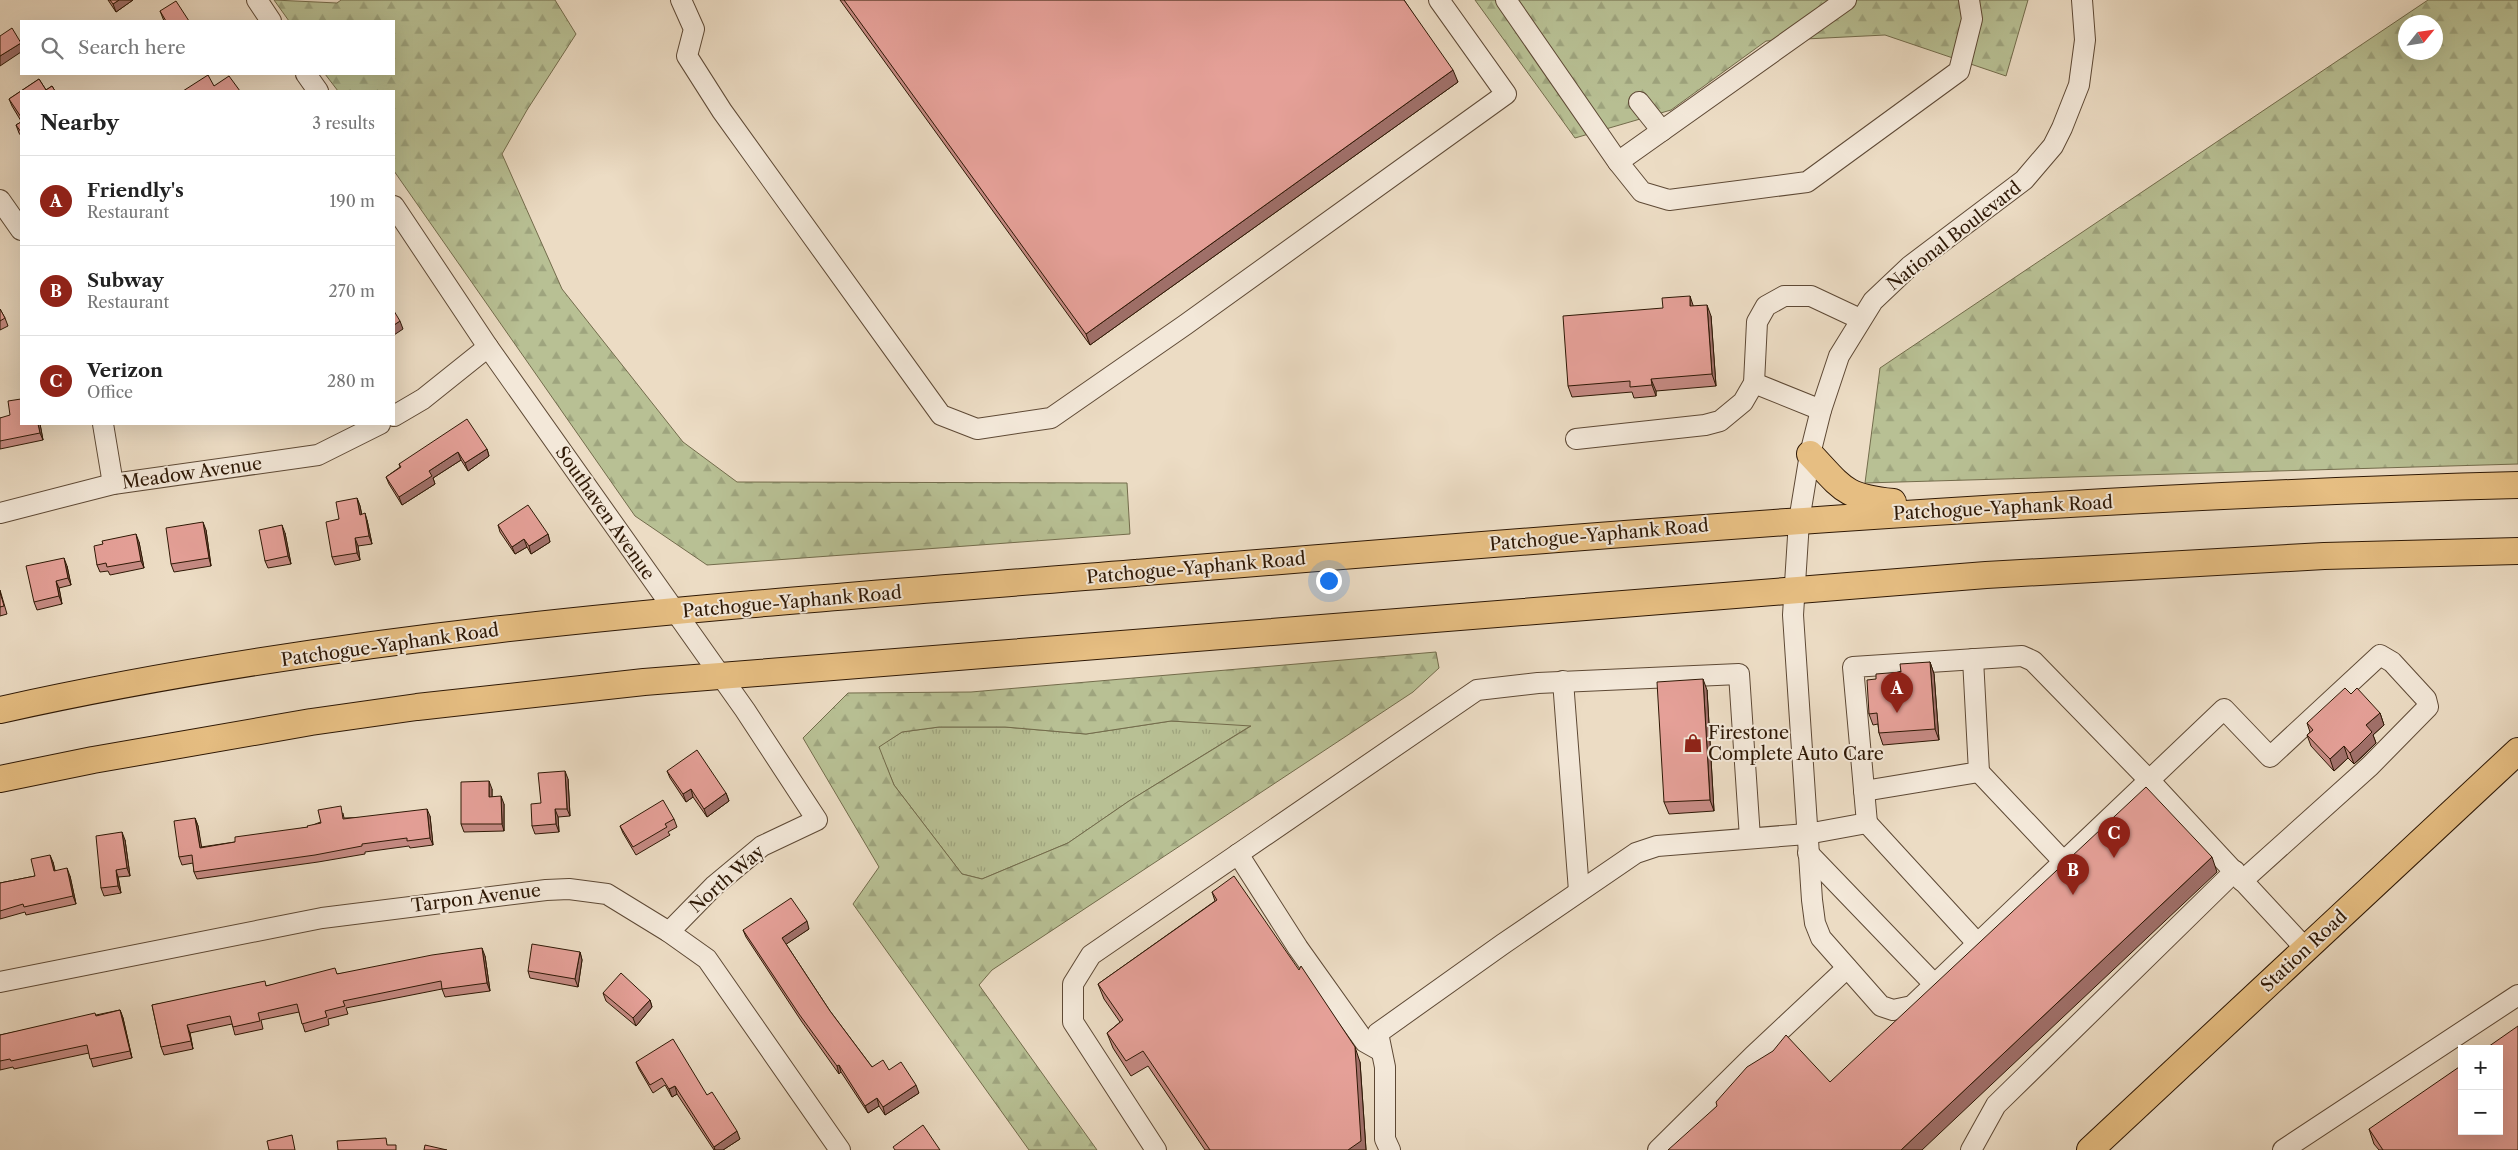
<!DOCTYPE html>
<meta charset="utf-8">
<style>
:root{--surface:#fff;--page:#f2f2f2;--text:#222;--muted:#767676;--line:#e0e0e0;--accent:#8f2418}
body{margin:0;font-family:"Libre Caslon Text",serif;background:var(--page);color:var(--text)}
.controls{position:absolute;right:15px;bottom:15px;display:grid;overflow:hidden;border-radius:0px;box-shadow:0 5px 20px #0002}
.controls button{width:45px;height:45px;display:grid;place-items:center;padding:0;border:0;border-bottom:1px solid var(--line);background:var(--surface);color:var(--text);font:25px sans-serif}
.compass{position:absolute;left:2398px;top:15px;width:45px;height:45px;border-radius:50%;background:var(--surface);box-shadow:0 5px 20px #0002;rotate:60deg}
.you{position:absolute;left:1328px;top:580px;width:18px;height:18px;margin:-12px;border:4px solid #fff;border-radius:50%;background:#1a73e8;box-shadow:0 0 0 8px #1a73e833}
.badge{display:grid;place-items:center;width:32px;height:32px;border-radius:50%;background:var(--accent);color:#fff;font-size:16px;font-weight:700}
.pin{position:absolute;translate:-50% -41px;filter:drop-shadow(0 1px 2px #0008)}
.pin::after{content:'';position:absolute;top:26px;width:18px;height:15px;background:inherit;clip-path:polygon(0 0,100% 0,50% 100%)}
.list{margin:0;padding:0;list-style:none}
h2{display:flex;justify-content:space-between;align-items:center;height:65px;margin:0;padding:0 20px;font-size:21px}
h2 small{font-size:16px;font-weight:400;color:var(--muted)}
.list li{display:grid;grid-template-columns:32px 1fr auto;gap:15px;align-items:center;box-sizing:border-box;height:90px;padding:0 20px;border-top:1px solid var(--line)}
.list b{display:block;font-size:19px;white-space:nowrap}
.list p{margin:0;font-size:16px;white-space:nowrap;color:var(--muted)}
.list em{font-size:16px;font-style:normal;color:var(--muted)}
.icon{flex:none;width:28px;height:28px;fill:none;stroke:currentColor;stroke-width:2;stroke-linecap:round;stroke-linejoin:round}
.map{position:relative;flex:none;width:2518px;height:1150px;overflow:hidden}
.search{position:absolute;background:var(--surface);box-shadow:0 5px 20px #0002;left:20px;top:20px;width:375px;height:55px;display:flex;align-items:center;gap:12px;box-sizing:border-box;padding:0 18px;border-radius:0px;color:var(--muted);font-size:19px}
.panel{position:absolute;background:var(--surface);box-shadow:0 5px 20px #0002;left:20px;top:90px;width:375px;height:335px;border-radius:0px}
.map>svg:first-child{display:block}
</style>
<div class="map">
<svg width="2518" height="1150" viewBox="0 0 2518 1150">
<defs>
<pattern id="grass-tufts" width="24" height="20" patternUnits="userSpaceOnUse" patternTransform="scale(1.25)"><rect width="24" height="20" fill="#b8c094"/><path d="M3 7l-1-3M5 7V3M7 7l1-3M15 17l-1-3M17 17v-4M19 17l1-3" fill="none" stroke="#9ea47e"/></pattern>
<pattern id="forest-firs" width="22" height="20" patternUnits="userSpaceOnUse" patternTransform="scale(1.25)"><rect width="22" height="20" fill="#b8c094"/><path d="M5 1l3.5 6h-7zM16 11l3.5 6h-7z" fill="#9ea47e"/></pattern>
</defs>
<rect width="100%" height="100%" fill="#ecdcc4"/>
<filter id="stains"><feTurbulence type="fractalNoise" baseFrequency=".004" numOctaves="4"/><feColorMatrix values="0 0 0 0 .2 0 0 0 0 .09 0 0 0 0 .02 0 0 0 .5 -.17"/></filter>
<radialGradient id="worn" r=".72"><stop offset=".6" stop-color="#630" stop-opacity="0"/><stop offset="1" stop-color="#630" stop-opacity=".3"/></radialGradient>
<!-- grass -->
<polygon fill="url(#grass-tufts)" stroke="#736c4c" points="1171,721 1252,725 1129,801 1068,843 982,879 962,874 894,785 878,747 902,732 939,727 1005,727 1086,734"/>
<!-- forest -->
<g fill="url(#forest-firs)" stroke="#736c4c" fill-rule="evenodd">
<polygon points="274,0 337,3 341,0 555,0 576,34 527,110 502,154 562,289 683,442 737,482 1127,483 1130,534 707,565 635,516 394,171 394,91 338,91 325,74 394,74 394,21 289,21"/>
<polygon points="1475,0 2028,0 2006,76 1885,35 1766,41 1671,110 1575,138"/>
<path d="M2428 0H2518V464L1865 483 1880 368ZM2436 22V52H2406V22Z"/>
<path d="M1436 652 1439 668 1413 692 992 970 979 985 1097 1150H1029L853 904 879 867 803 738 848 693 971 692ZM1171 721 1251 726 1129 801 1068 843 982 879 962 874 894 785 879 747 902 732 939 727H1005L1086 734Z"/>
</g>
<g fill="none" stroke-linecap="round" stroke-linejoin="round">
<!-- minor casing -->
<g stroke="#5e4935" stroke-width="22">
<g id="minor">
<polyline points="257,0 271,21"/>
<polyline points="681,0 694,29 687,56 722,111 941,415 977,429 1051,418 1185,325 1506,94 1439,0"/>
<polyline points="1506,0 1618,162"/>
<polyline points="1846,0 1618,162 1642,192 1669,200 1807,182 1959,71 1972,19 1969,0"/>
<polyline points="2082,0 2085,40 2079,85 2062,128 2053,146 2024,180 1910,266 1873,301 1839,356 1821,410 1810,454 1799,521 1793,615 1812,900 1815,923 1821,938 1881,1006 1893,1010 1912,1006 2224,709 2270,757 2380,655 2392,662 2426,699 2428,707 2370,766 2242,881"/>
<polyline points="306,74 318,91"/>
<polyline points="1639,102 1662,131"/>
<polyline points="0,200 21,230"/>
<polyline points="394,206 488,347 745,710 817,820 762,846 714,886 669,932"/>
<polyline points="1754,383 1821,410"/>
<polyline points="394,416 423,399 488,347"/>
<polyline points="103,424 113,484"/>
<polyline points="1576,439 1705,425 1720,421 1743,402 1754,383 1757,322 1766,306 1784,296 1811,296 1860,319"/>
<polyline points="0,513 113,484 318,455 380,424"/>
<polyline points="1563,681 1579,891"/>
<polyline points="1979,772 2064,862"/>
<polyline points="1864,791 1979,772 1973,659"/>
<polyline points="1867,823 1978,944"/>
<polyline points="1808,853 1935,985"/>
<polyline points="1238,854 1298,948 1365,1042 1381,1051"/>
<polyline points="0,982 322,918 546,890 569,889 607,894 669,932 707,959 840,1150"/>
<polyline points="1156,1150 1073,1022 1073,984 1091,955 1477,690 1538,683 1739,674 1750,838"/>
<polyline points="1390,1150 1385,1139 1385,1067 1378,1033 1503,944 1636,853 1657,846 1807,834 1867,823 1853,667 2022,656 2033,661 2150,781 2306,949"/>
<polyline points="1658,1150 1753,1056 1847,968"/>
<polyline points="1971,1150 1996,1105 2235,871"/>
<polyline points="2283,1150 2518,995"/>
</g>
</g>
<!-- major casing -->
<g stroke="#2e1805" stroke-width="28">
<g id="major">
<path d="M1810 454C1843 489 1844 497 1893 502"/>
<path d="M0 710C373 627 756 604 1135 573 1596 535 2056 497 2518 485"/>
<polyline points="0,779 93,760 311,722 417,707 644,682 1986,575 2324,556 2518,551"/>
<polyline points="2090,1150 2518,751"/>
</g>
</g>
<!-- minor -->
<use href="#minor" stroke="#f3e8d9" stroke-width="20"/>
<!-- major -->
<use href="#major" stroke="#e6be82" stroke-width="26"/>
</g>
<!-- wall -->
<g fill="#c58a83" stroke="#2e1805">
<polygon points="108,0 133,0 116,12"/>
<polygon points="840,0 1404,0 1458,82 1090,345"/>
<polygon points="160,11 189,21 164,21"/>
<polygon points="39,79 46,90 52,86 55,91 21,91 21,121 12,106 9,99"/>
<polygon points="21,122 21,136 19,133 16,125"/>
<polygon points="1693,306 1711,316 1716,386 1656,391 1656,396 1634,398 1632,392 1572,397 1568,386"/>
<polygon points="0,309 5,318 8,326 0,330"/>
<polygon points="0,418 40,424 43,440 0,449"/>
<polygon points="487,449 489,456 468,471 461,460 433,478 435,484 402,505 389,484 386,477 400,467 399,464"/>
<polygon points="357,498 360,506 362,515 367,520 372,544 358,546 360,560 335,565 332,557 339,519"/>
<polygon points="498,525 548,534 550,542 531,554 527,547 515,554 500,532"/>
<polygon points="206,530 211,566 174,572 171,564"/>
<polygon points="285,533 291,564 268,568 265,561"/>
<polygon points="139,542 144,568 110,575 108,571 100,572 97,565 103,544"/>
<polygon points="67,566 71,585 59,588 62,604 37,610 34,602"/>
<polygon points="0,590 7,614 0,616"/>
<polygon points="1930,662 1934,674 1939,740 1883,745 1879,733 1878,724 1873,725 1869,714 1876,679"/>
<polygon points="1707,690 1714,811 1669,814 1664,802"/>
<polygon points="2351,694 2380,713 2384,725 2373,735 2376,743 2362,757 2354,764 2348,758 2334,771 2311,746 2307,735 2310,732 2307,723"/>
<polygon points="667,771 726,793 729,801 707,817 693,797 686,802 670,778"/>
<polygon points="568,779 570,816 558,817 559,832 535,834 532,826 541,803"/>
<polygon points="492,789 492,797 504,804 504,831 464,832 461,824"/>
<polygon points="343,813 344,818 430,816 433,845 410,848 409,846 365,852 365,854 318,862 197,879 194,872 193,863 182,865 179,857 195,818 198,826 201,847 235,842 308,827"/>
<polygon points="674,819 677,827 668,832 670,835 636,855 623,833 620,826"/>
<polygon points="125,840 130,876 118,877 121,893 104,896 101,888"/>
<polygon points="53,862 55,871 70,876 76,904 26,915 25,912 0,919 0,883 35,876"/>
<polygon points="1212,892 1360,1062 1366,1150 1205,1150 1148,1066 1131,1076 1113,1048 1107,1033 1120,1022 1104,999 1098,984 1215,901"/>
<polygon points="809,929 786,944 830,1011 872,1067 889,1070 919,1093 885,1115 879,1106 868,1113 841,1072 839,1074 802,1022 746,937 743,930"/>
<polygon points="580,952 582,960 578,987 530,978 528,971"/>
<polygon points="485,956 490,991 445,997 442,989 346,1008 348,1014 328,1019 329,1025 305,1032 299,1012 261,1020 263,1029 235,1035 232,1024 190,1033 193,1049 164,1055 161,1047 152,1005 337,974"/>
<polygon points="603,993 650,1000 652,1007 636,1026 606,1001"/>
<polygon points="120,1010 123,1018 132,1058 93,1067 89,1053 14,1069 13,1067 0,1070 0,1035"/>
<polygon points="636,1062 707,1095 740,1139 723,1150 714,1150 677,1094 672,1097 665,1085 653,1093 639,1069"/>
<polygon points="2369,1129 2518,1150 2379,1150 2374,1144"/>
</g>
<!-- shaded-wall -->
<g fill="#a0706a" stroke="#2e1805">
<polygon points="119,0 133,0 116,12 113,4"/>
<polygon points="21,43 21,52 0,66 0,56"/>
<polygon points="1453,70 1458,82 1090,345 1086,334"/>
<polygon points="1690,296 1694,308 1690,306"/>
<polygon points="1707,305 1711,316 1716,386 1712,374"/>
<polygon points="400,321 403,329 394,335 394,325"/>
<polygon points="1651,379 1656,391 1656,396 1652,385"/>
<polygon points="38,424 40,424 43,440 40,433"/>
<polygon points="487,449 489,456 468,471 465,463"/>
<polygon points="458,452 461,460 433,478 435,484 402,505 399,497 429,471"/>
<polygon points="357,498 360,506 363,523 360,515"/>
<polygon points="365,513 367,520 372,544 369,536"/>
<polygon points="203,522 206,530 211,566 209,558"/>
<polygon points="282,525 285,533 291,564 288,556"/>
<polygon points="136,534 139,542 144,568 141,561"/>
<polygon points="548,534 550,542 531,554 529,546"/>
<polygon points="355,538 358,546 360,560 357,553"/>
<polygon points="524,539 527,547 515,554 512,547"/>
<polygon points="64,558 67,566 71,585 68,578"/>
<polygon points="56,581 59,588 62,604 59,596"/>
<polygon points="1930,662 1934,674 1939,740 1935,729"/>
<polygon points="1703,679 1707,690 1714,811 1710,800"/>
<polygon points="2380,713 2384,725 2373,735 2376,743 2354,764 2350,753 2366,725"/>
<polygon points="2344,746 2348,758 2334,771 2330,759"/>
<polygon points="565,771 568,779 570,816 567,809"/>
<polygon points="489,781 492,789 492,804 489,797"/>
<polygon points="691,789 693,797 686,802 683,794"/>
<polygon points="726,793 729,801 707,817 704,809"/>
<polygon points="501,796 504,804 504,831 502,824"/>
<polygon points="427,809 430,816 433,845 430,838"/>
<polygon points="555,809 558,817 559,832 556,824"/>
<polygon points="195,818 198,826 203,855 200,848"/>
<polygon points="122,832 125,840 130,876 127,868"/>
<polygon points="50,855 53,862 57,879 54,871"/>
<polygon points="2212,857 2217,872 1922,1150 1901,1150"/>
<polygon points="67,868 70,876 76,904 73,896"/>
<polygon points="116,870 118,877 121,893 118,886"/>
<polygon points="807,921 809,929 785,945 782,938"/>
<polygon points="482,948 485,956 490,991 487,983"/>
<polygon points="580,952 582,960 578,987 575,979"/>
<polygon points="650,1000 652,1007 636,1026 633,1018"/>
<polygon points="120,1010 123,1018 132,1058 130,1051"/>
<polygon points="187,1025 190,1033 193,1049"/>
<polygon points="1355,1047 1360,1062 1366,1150 1348,1150"/>
<polygon points="839,1065 841,1072 839,1074 837,1066"/>
<polygon points="916,1085 919,1093 885,1115 883,1107"/>
<polygon points="675,1086 677,1094 672,1097 669,1089"/>
<polygon points="877,1098 879,1106 868,1113 865,1106"/>
<polygon points="737,1131 740,1139 723,1150 715,1150 714,1147"/>
</g>
<!-- building -->
<g fill="#e5a098" stroke="#2e1805">
<polygon points="110,0 119,0 113,4"/>
<polygon points="844,0 1404,0 1453,70 1086,334"/>
<polygon points="176,1 189,21 166,21 160,11"/>
<polygon points="12,28 21,43 0,56 0,36"/>
<polygon points="208,75 214,86 229,76 240,91 183,91"/>
<polygon points="39,79 46,90 52,86 55,91 21,91 21,117 9,99"/>
<polygon points="21,122 21,132 16,125"/>
<polygon points="1690,296 1690,306 1707,305 1712,374 1651,379 1652,385 1630,387 1630,381 1568,386 1563,316 1663,308 1662,298"/>
<polygon points="0,309 5,318 0,321"/>
<polygon points="394,311 400,321 394,325"/>
<polygon points="21,399 21,424 38,424 40,433 0,441 0,418 10,415 8,401"/>
<polygon points="467,419 487,449 465,463 458,452 429,471 432,476 399,497 386,477 401,467 399,464"/>
<polygon points="357,498 360,515 365,513 369,536 355,538 357,553 332,557 326,522 339,519 336,502"/>
<polygon points="528,505 548,534 529,546 524,539 512,547 498,525"/>
<polygon points="203,522 209,558 171,564 166,528"/>
<polygon points="282,525 288,556 265,561 259,530"/>
<polygon points="136,534 141,561 107,567 106,563 97,565 94,546 103,544 102,541"/>
<polygon points="64,558 68,578 56,581 59,596 34,602 26,566"/>
<polygon points="0,592 4,606 0,607"/>
<polygon points="1930,662 1935,729 1879,733 1877,713 1869,714 1867,680 1876,679 1876,674 1901,672 1900,664"/>
<polygon points="1703,679 1710,800 1664,802 1657,682"/>
<polygon points="2345,688 2351,694 2357,688 2380,713 2366,725 2372,732 2358,746 2350,753 2344,746 2330,759 2307,735 2313,730 2307,723"/>
<polygon points="697,750 726,793 704,809 691,789 683,794 667,771"/>
<polygon points="565,771 567,809 555,809 556,824 532,826 531,804 541,803 538,773"/>
<polygon points="489,781 489,797 501,796 502,824 461,824 461,782"/>
<polygon points="2146,787 2212,857 1901,1150 1668,1150 1717,1106 1716,1102 1747,1067 1773,1051 1786,1035 1830,1082"/>
<polygon points="663,800 674,819 665,824 667,827 633,847 620,826"/>
<polygon points="341,806 343,819 427,809 430,838 407,841 407,838 362,844 362,846 315,855 194,872 192,855 179,857 174,821 195,818 200,848 235,842 235,837 308,827 307,826 321,823 318,810"/>
<polygon points="122,832 127,868 116,870 118,886 101,888 96,836"/>
<polygon points="50,855 54,871 67,868 73,896 24,907 23,904 0,911 0,883 35,876 31,859"/>
<polygon points="1234,876 1299,970 1301,966 1355,1047 1361,1141 1348,1150 1210,1150 1143,1051 1126,1061 1107,1033 1123,1020 1098,984 1217,900 1212,892"/>
<polygon points="791,898 807,921 782,938 830,1011 872,1067 883,1060 889,1070 901,1062 916,1085 883,1107 877,1098 865,1106 839,1065 837,1066 799,1014 743,930"/>
<polygon points="532,944 580,952 575,979 528,971"/>
<polygon points="482,948 487,983 442,989 441,981 343,1001 345,1006 325,1011 327,1017 302,1024 297,1004 258,1013 260,1021 233,1027 230,1016 187,1025 191,1041 161,1047 152,1005 265,981 266,986 335,968 337,974 432,955"/>
<polygon points="621,973 650,1000 633,1018 603,993"/>
<polygon points="120,1010 130,1051 90,1059 87,1045 11,1061 10,1059 0,1061 0,1035 95,1013 96,1016"/>
<polygon points="2518,1026 2518,1150 2383,1150 2369,1129 2462,1065 2462,1131 2499,1131 2499,1049 2485,1049"/>
<polygon points="673,1039 707,1095 712,1092 737,1131 714,1147 675,1086 669,1089 662,1078 650,1085 636,1062"/>
<polygon points="923,1125 940,1150 895,1150 893,1147"/>
<polygon points="292,1135 295,1150 269,1150 267,1141"/>
<polygon points="386,1138 387,1145 396,1145 396,1150 338,1150 337,1141"/>
<polygon points="425,1145 447,1150 424,1150"/>
</g>
<!-- icons -->
<defs>
<g id="shop-bare" transform="scale(1.5)"><path d="M-5-2.5h2.3a2.7 3.5 0 0 1 5.4 0H5L5.5 6h-11ZM-1.5-2.5h3a1.5 2.3 0 0 0-3 0Z" fill="#8f2418" stroke="#f3e8d9" stroke-width="2.5" paint-order="stroke"/></g>
</defs>
<g fill-rule="evenodd">
<use href="#shop-bare" x="1693" y="743"/>
</g>
<g text-anchor="middle" stroke-width="4" stroke-linejoin="round" paint-order="stroke">
<!-- street labels -->
<g font-size="18" fill="#2e1805" stroke="#f3e8d9">
<text transform="translate(1954 236) rotate(-38)" y="6">National Boulevard</text>
<text transform="translate(192 473) rotate(-8)" y="6">Meadow Avenue</text>
<text transform="translate(2003 508) rotate(-3)" y="6">Patchogue-Yaphank Road</text>
<text transform="translate(605 513) rotate(55)" y="6">Southaven Avenue</text>
<text transform="translate(1599 535) rotate(-5)" y="6">Patchogue-Yaphank Road</text>
<text transform="translate(1196 568) rotate(-5)" y="6">Patchogue-Yaphank Road</text>
<text transform="translate(792 602) rotate(-5)" y="6">Patchogue-Yaphank Road</text>
<text transform="translate(390 645) rotate(-8)" y="6">Patchogue-Yaphank Road</text>
<text transform="translate(727 879) rotate(-41)" y="6">North Way</text>
<text transform="translate(476 898) rotate(-7)" y="6">Tarpon Avenue</text>
<text transform="translate(2304 951) rotate(-43)" y="6">Station Road</text>
</g>
<!-- poi labels -->
<g font-size="18" fill="#2e1805" stroke="#f3e8d9" text-anchor="start">
<text x="1708" y="739">Firestone<tspan x="1708" dy="21">Complete Auto Care</tspan></text>
</g>
</g>
<rect width="100%" height="100%" filter="url(#stains)"/>
<rect width="100%" height="100%" fill="url(#worn)"/>
</svg>
<div class="controls">
<button>+</button>
<button>−</button>
</div>
<svg class="compass" viewBox="-18 -18 36 36"><path d="M0-13l5 13h-10z" fill="#e53935"/><path d="M0 13l5-13h-10z" fill="#767676"/></svg>
<div class="you"></div>
<div class="pin badge" style="left:1897px;top:713px">A</div>
<div class="pin badge" style="left:2073px;top:895px">B</div>
<div class="pin badge" style="left:2114px;top:858px">C</div>
<div class="search"><svg class="icon" aria-label="search" viewBox="0 0 24 24"><circle cx="10" cy="10" r="6"/><path d="M15 15l6 6"/></svg>Search here</div>
<section class="panel">
<h2>Nearby<small>3 results</small></h2>
<ul class="list">
<li><span class="badge">A</span><div><b>Friendly's</b><p>Restaurant</p></div><em>190 m</em></li>
<li><span class="badge">B</span><div><b>Subway</b><p>Restaurant</p></div><em>270 m</em></li>
<li><span class="badge">C</span><div><b>Verizon</b><p>Office</p></div><em>280 m</em></li>
</ul>
</section>
</div>
